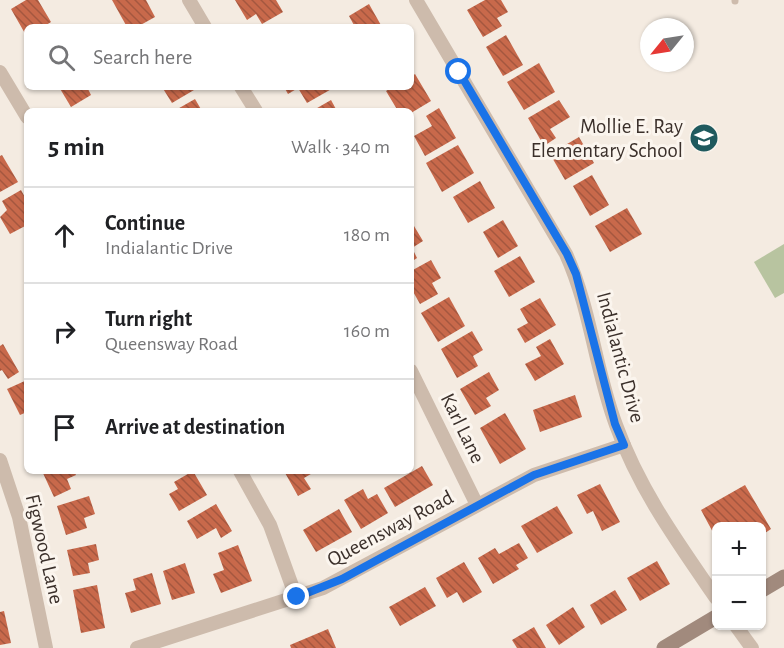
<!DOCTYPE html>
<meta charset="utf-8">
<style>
:root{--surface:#fff;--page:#f2f2f2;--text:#202124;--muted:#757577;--line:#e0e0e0}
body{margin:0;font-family:"Alegreya Sans",sans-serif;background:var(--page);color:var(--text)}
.controls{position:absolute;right:18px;bottom:18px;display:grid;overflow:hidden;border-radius:9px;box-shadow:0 2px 4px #0004}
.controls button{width:54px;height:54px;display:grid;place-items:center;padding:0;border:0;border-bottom:2px solid var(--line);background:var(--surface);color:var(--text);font:30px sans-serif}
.compass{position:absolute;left:640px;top:18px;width:54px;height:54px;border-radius:50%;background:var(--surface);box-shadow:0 2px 4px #0004;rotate:240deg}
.stop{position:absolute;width:18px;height:18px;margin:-14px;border:4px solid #1a73e8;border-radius:50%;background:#fff}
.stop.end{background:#1a73e8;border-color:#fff;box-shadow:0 2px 6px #0008}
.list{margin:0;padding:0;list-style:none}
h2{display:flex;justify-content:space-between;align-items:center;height:78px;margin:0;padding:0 24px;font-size:26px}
h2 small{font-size:20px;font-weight:400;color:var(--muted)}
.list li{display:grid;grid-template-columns:39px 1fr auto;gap:18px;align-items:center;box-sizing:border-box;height:96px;padding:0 24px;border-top:2px solid var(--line)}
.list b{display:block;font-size:22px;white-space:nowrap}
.list p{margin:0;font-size:20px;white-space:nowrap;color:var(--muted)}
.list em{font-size:20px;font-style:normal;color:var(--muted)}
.icon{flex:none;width:33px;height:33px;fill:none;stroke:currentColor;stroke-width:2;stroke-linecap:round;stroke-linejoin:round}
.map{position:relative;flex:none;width:784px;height:648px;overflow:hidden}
.search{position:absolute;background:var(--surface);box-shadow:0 2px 4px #0004;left:24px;top:24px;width:390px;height:66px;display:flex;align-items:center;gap:15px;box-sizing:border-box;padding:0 21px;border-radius:9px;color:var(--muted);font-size:22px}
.panel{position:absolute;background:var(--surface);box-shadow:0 2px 4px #0004;left:24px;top:108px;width:390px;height:366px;border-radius:9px}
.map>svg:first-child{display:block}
</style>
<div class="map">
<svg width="784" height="648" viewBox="0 0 784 648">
<defs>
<pattern id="building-back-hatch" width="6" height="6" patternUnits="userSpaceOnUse" patternTransform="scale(1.5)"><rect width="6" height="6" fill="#c8694b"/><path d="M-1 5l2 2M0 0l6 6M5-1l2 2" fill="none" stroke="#a4573f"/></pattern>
</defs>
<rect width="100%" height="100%" fill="#f4ebe1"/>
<!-- green -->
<polygon fill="#b8c4a0" points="784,244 784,293 775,298 754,262"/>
<!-- building -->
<g fill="url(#building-back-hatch)">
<polygon points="26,0 38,0 51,22 43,27 27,27 27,37 11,9"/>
<polygon points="112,0 146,0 155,17 137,27 127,27"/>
<polygon points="235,0 276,0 283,12 262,24 256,14 247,20"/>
<polygon points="485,0 501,0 508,12 497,18 502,26 483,37 467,10"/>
<polygon points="369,4 382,27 355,27 349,16"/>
<polygon points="506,35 523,65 503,76 486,47"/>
<polygon points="539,63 555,92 524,110 507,82"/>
<polygon points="415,74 431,101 411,113 398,111 386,91 393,87 411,87 411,77"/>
<polygon points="59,87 87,87 91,95 71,107"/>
<polygon points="162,87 193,87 194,90 172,103"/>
<polygon points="284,87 335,87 307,103 298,88 288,94"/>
<polygon points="195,99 202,111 174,111"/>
<polygon points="331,100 337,111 312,111"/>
<polygon points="559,100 570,117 550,129 556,138 544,146 528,118"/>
<polygon points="439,108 456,138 425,156 414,136 432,126 426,116"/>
<polygon points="579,137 594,163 565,180 550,154"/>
<polygon points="458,145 474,173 442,192 426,163"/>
<polygon points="2,155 18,182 0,192 0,156"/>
<polygon points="592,175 609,205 590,216 573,186"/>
<polygon points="480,181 495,208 468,223 453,197"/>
<polygon points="21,190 27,201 27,225 10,234 0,217 7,210 2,201"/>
<polygon points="627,208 642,234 610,252 595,226"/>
<polygon points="503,220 518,246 498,258 483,232"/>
<polygon points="411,221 423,241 412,248 417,258 411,262"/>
<polygon points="520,256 535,282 509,297 494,271"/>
<polygon points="431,260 441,278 432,283 438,294 420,304 411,288 411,271"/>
<polygon points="449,297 465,326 438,342 421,313"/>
<polygon points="540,298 556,325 525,343 517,329 528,323 520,309"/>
<polygon points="472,331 483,350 473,356 478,366 457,378 441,349"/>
<polygon points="550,339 564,364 535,381 525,364 541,356 536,347"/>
<polygon points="3,344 19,372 8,379 2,370 0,371 0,346"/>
<polygon points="489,372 499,390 486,398 491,406 475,415 460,389"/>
<polygon points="27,380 27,412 20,415 7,389"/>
<polygon points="575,395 582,417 540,432 533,410"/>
<polygon points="505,413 526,449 500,464 480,428"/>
<polygon points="422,466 433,485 395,507 384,488"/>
<polygon points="42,471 74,471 76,475 67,479 71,489 54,497"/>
<polygon points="193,471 207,495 179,511 169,494 178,489 174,482"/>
<polygon points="284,471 316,471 304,478 311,489 298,496"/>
<polygon points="600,484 620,522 602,531 593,511 587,514 577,495"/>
<polygon points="745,485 771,529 762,535 762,526 716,526 716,538 701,510"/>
<polygon points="363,489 368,499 377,494 388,513 361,529 344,500"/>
<polygon points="89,496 95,514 84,518 87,528 66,535 57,506"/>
<polygon points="216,504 232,531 221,538 216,528 197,539 187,521"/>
<polygon points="557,506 573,533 537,553 521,526"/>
<polygon points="339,509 352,532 316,552 303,530"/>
<polygon points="519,543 528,558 516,565 519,569 493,584 478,558 495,548 499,554"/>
<polygon points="96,544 99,560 88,563 90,573 73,576 67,550"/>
<polygon points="238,545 252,581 221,593 213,574 224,570 218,553"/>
<polygon points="657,561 670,584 640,601 627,578"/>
<polygon points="464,562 482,592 463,603 457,592 447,598 436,578"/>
<polygon points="185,563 195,593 172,600 163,571"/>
<polygon points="152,573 161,604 131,613 125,593 136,590 133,579"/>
<polygon points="97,585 105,628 81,633 73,590"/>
<polygon points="425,587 436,606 400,626 389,607"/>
<polygon points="615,590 627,610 601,625 590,605"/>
<polygon points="573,607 585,627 559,645 546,625"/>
<polygon points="4,611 11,643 0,645 0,612"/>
<polygon points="534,627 546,648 517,648 512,640"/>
<polygon points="328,629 336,648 291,648 290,645"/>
</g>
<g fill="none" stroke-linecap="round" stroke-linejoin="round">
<!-- lane -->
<polyline stroke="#cdbbac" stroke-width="7" points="735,0 735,1"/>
<!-- street -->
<g stroke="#cdbbac" stroke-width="14">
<polyline points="189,0 205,27"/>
<path d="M416 0 566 254C591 309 595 369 616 425 639 489 678 543 716 598"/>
<polyline points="0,72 27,117"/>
<polyline points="241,87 256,111"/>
<polyline points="411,371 477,505"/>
<polyline points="0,460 19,517 46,648"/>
<polyline points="240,471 270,525 296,597"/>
<polyline points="736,626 752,648"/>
<polyline points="137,648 323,588 534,475 624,445"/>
</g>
<!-- secondary -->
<g stroke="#a18a7d" stroke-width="15">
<polyline points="762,590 784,577"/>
<polyline points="664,648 716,617"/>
</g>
</g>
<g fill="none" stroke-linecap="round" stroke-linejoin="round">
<!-- route -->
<polyline stroke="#1a73e8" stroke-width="8" points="297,597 342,579 534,475 624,445 615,424 576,274 567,254 459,72"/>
</g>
<!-- icons -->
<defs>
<g id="school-disc" transform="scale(1.5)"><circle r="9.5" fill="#1f5a5e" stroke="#fbf5ee"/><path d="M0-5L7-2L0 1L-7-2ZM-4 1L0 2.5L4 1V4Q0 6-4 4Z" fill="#fff"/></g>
</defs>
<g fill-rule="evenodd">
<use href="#school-disc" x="704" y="138"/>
</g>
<g text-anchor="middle" stroke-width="6" stroke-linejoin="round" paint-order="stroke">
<!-- poi labels -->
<g font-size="21" fill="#3b302b" stroke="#fbf5ee" text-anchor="end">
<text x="683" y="133">Mollie E. Ray<tspan x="683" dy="24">Elementary School</tspan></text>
</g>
<!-- street labels -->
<g font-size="21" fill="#3b302b" stroke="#fbf5ee">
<text transform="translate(621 357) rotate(75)" y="7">Indialantic Drive</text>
<text transform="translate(463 428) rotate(64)" y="7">Karl Lane</text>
<text transform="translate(390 528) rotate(-28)" y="7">Queensway Road</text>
<text transform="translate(45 549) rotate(77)" y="7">Figwood Lane</text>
</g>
</g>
</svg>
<div class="controls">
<button>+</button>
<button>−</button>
</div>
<svg class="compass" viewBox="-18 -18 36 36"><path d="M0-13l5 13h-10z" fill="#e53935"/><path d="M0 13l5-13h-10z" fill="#757577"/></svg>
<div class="stop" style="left:459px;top:72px"></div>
<div class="stop end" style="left:297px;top:597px"></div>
<div class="search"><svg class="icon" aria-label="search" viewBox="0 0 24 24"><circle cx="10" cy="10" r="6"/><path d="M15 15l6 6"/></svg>Search here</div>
<section class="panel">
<h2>5 min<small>Walk · 340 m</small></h2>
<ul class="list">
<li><svg class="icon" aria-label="ahead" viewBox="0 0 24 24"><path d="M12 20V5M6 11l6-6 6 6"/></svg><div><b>Continue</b><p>Indialantic Drive</p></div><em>180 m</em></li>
<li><svg class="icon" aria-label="right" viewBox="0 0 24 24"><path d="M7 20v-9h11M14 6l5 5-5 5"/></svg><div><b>Turn right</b><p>Queensway Road</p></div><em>160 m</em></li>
<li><svg class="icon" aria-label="arrive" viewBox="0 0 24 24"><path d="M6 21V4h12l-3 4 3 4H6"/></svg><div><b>Arrive at destination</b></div></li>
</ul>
</section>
</div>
